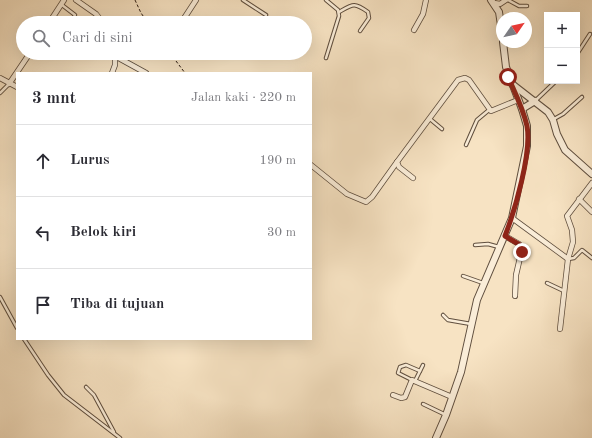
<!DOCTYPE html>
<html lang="id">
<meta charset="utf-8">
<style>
:root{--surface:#fff;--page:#f2f2f3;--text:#2b2b33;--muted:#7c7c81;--line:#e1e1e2}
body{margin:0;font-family:"Old Standard TT",serif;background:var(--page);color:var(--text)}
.controls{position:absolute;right:12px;top:12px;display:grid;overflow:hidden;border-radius:0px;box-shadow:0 4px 16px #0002}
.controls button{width:36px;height:36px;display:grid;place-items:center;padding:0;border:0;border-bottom:1px solid var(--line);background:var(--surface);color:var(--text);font:20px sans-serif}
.compass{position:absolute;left:496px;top:12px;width:36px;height:36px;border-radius:50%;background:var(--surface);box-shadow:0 4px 16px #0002;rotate:56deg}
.stop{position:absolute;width:12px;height:12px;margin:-9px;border:3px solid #8f2418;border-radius:50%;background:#fff}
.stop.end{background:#8f2418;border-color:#fff;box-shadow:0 1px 4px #0008}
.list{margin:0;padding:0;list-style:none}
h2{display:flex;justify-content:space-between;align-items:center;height:52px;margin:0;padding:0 16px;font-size:17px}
h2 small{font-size:13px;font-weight:400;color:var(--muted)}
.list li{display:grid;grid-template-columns:26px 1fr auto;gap:12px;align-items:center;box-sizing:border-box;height:72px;padding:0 16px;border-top:1px solid var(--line)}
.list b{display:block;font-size:15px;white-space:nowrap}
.list em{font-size:13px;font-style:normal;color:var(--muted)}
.icon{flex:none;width:22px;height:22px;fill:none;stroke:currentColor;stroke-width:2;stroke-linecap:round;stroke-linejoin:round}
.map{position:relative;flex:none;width:592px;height:438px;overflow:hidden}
.search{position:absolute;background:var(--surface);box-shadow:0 4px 16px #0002;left:16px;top:16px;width:296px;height:44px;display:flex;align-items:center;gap:10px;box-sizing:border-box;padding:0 14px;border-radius:22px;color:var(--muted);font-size:15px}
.panel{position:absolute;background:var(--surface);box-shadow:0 4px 16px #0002;left:16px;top:72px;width:296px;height:268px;border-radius:0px}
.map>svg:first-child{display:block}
</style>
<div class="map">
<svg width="592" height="438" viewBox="0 0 592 438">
<rect width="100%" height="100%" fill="#f7e3c3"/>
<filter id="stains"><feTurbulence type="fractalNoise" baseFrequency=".005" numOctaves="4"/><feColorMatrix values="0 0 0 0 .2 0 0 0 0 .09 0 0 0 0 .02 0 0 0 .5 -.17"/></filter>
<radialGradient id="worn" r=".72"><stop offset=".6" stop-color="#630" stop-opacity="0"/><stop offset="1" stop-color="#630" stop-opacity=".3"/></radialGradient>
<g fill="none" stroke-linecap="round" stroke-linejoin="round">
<!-- service casing -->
<g stroke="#5f4e3e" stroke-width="4.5">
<g id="service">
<polyline points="243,0 266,15"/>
<polyline points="508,0 519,6 527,6"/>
<polyline points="62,5 75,15 71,23"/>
<path d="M339 12C353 4 354 2 368 12L369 18 360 31"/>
<polyline points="68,53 74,56"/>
<polyline points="577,54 590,34"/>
<polyline points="326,58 339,16 338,10 326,0"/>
<polyline points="0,93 9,84"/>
<polyline points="535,101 556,81"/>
<polyline points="430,119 442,129"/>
<polyline points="554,119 563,114 582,97"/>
<polyline points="466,145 477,120 489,110"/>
<polyline points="475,245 488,244 499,247"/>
<polyline points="568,259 574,258 582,250 592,258"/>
<polyline points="463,276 483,283"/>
<polyline points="547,283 564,291"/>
<polyline points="0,297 17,328"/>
<polyline points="443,315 448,320 471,324"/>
<polyline points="24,339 48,375 64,395 120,438"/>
<polyline points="412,380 398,373 400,367 406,365 420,371"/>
<polyline points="415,381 423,365"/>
<polyline points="86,387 94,395 114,432"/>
<polyline points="423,404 446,415"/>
</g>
</g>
<!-- minor casing -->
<g stroke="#5f4e3e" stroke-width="6">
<g id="minor">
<polyline points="76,0 96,14 103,23"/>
<polyline points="494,3 500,4 506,0"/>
<polyline points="49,23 64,0"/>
<polyline points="181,23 196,0"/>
<polyline points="414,30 423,14 426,0"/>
<polyline points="115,56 146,73"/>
<polyline points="112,73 115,65 115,55"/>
<polyline points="0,78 17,87"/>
<polyline points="9,84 30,53"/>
<polyline points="311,165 347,194 366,202 372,197 397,162"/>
<polyline points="413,178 399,167 397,162 458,80 465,78 469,80 491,111 518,100"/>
<polyline points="579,199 592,212"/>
<polyline points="512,218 568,259"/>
<polyline points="505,236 519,244 522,249 516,275 515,296"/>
<polyline points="560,329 568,259 573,242 572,230 567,216 592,183"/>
<polyline points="393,395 401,398 405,397 412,380 452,397"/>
</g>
</g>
<!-- tertiary casing -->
<g stroke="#5f4e3e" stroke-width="8">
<g id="tertiary">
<polyline points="491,0 499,12 502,32"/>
<polyline points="512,84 548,112 553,120 557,134 565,150 592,174"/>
<polyline points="522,109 535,101"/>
<polyline points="436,438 446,415 461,372 477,300 512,218 527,146 527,126 522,109 506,67 503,42"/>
</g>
</g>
<!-- path -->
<g stroke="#2c1c12" stroke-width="1" stroke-dasharray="3 2" stroke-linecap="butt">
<polyline points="135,0 141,13 148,23"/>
<polyline points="170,53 185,73"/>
</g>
<!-- service -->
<use href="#service" stroke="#faedd8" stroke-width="2.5"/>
<!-- minor -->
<use href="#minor" stroke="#faedd8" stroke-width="4.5"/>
<!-- tertiary -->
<use href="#tertiary" stroke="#faedd8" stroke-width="6"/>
</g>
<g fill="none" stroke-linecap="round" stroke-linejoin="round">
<!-- route -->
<path stroke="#8f2418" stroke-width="5" d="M508 77C515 93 523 108 527 126 532 152 515 210 505 236L520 245 522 252"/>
</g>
<rect width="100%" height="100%" filter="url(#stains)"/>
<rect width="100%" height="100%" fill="url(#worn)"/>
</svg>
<div class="controls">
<button>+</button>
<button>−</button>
</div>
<svg class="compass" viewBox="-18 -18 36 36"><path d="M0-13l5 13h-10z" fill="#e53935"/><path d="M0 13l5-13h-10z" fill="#7c7c81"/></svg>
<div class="stop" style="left:508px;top:77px"></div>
<div class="stop end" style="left:522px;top:252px"></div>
<div class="search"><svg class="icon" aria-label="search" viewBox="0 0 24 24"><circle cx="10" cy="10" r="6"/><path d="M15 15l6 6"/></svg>Cari di sini</div>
<section class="panel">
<h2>3 mnt<small>Jalan kaki · 220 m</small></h2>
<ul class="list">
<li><svg class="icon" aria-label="ahead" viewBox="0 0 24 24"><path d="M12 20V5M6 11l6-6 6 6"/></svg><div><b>Lurus</b></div><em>190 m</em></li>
<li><svg class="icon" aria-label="left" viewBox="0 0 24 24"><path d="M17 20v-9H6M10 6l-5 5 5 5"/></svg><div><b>Belok kiri</b></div><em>30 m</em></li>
<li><svg class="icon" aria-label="arrive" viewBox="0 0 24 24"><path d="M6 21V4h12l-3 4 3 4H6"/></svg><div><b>Tiba di tujuan</b></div></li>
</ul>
</section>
</div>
